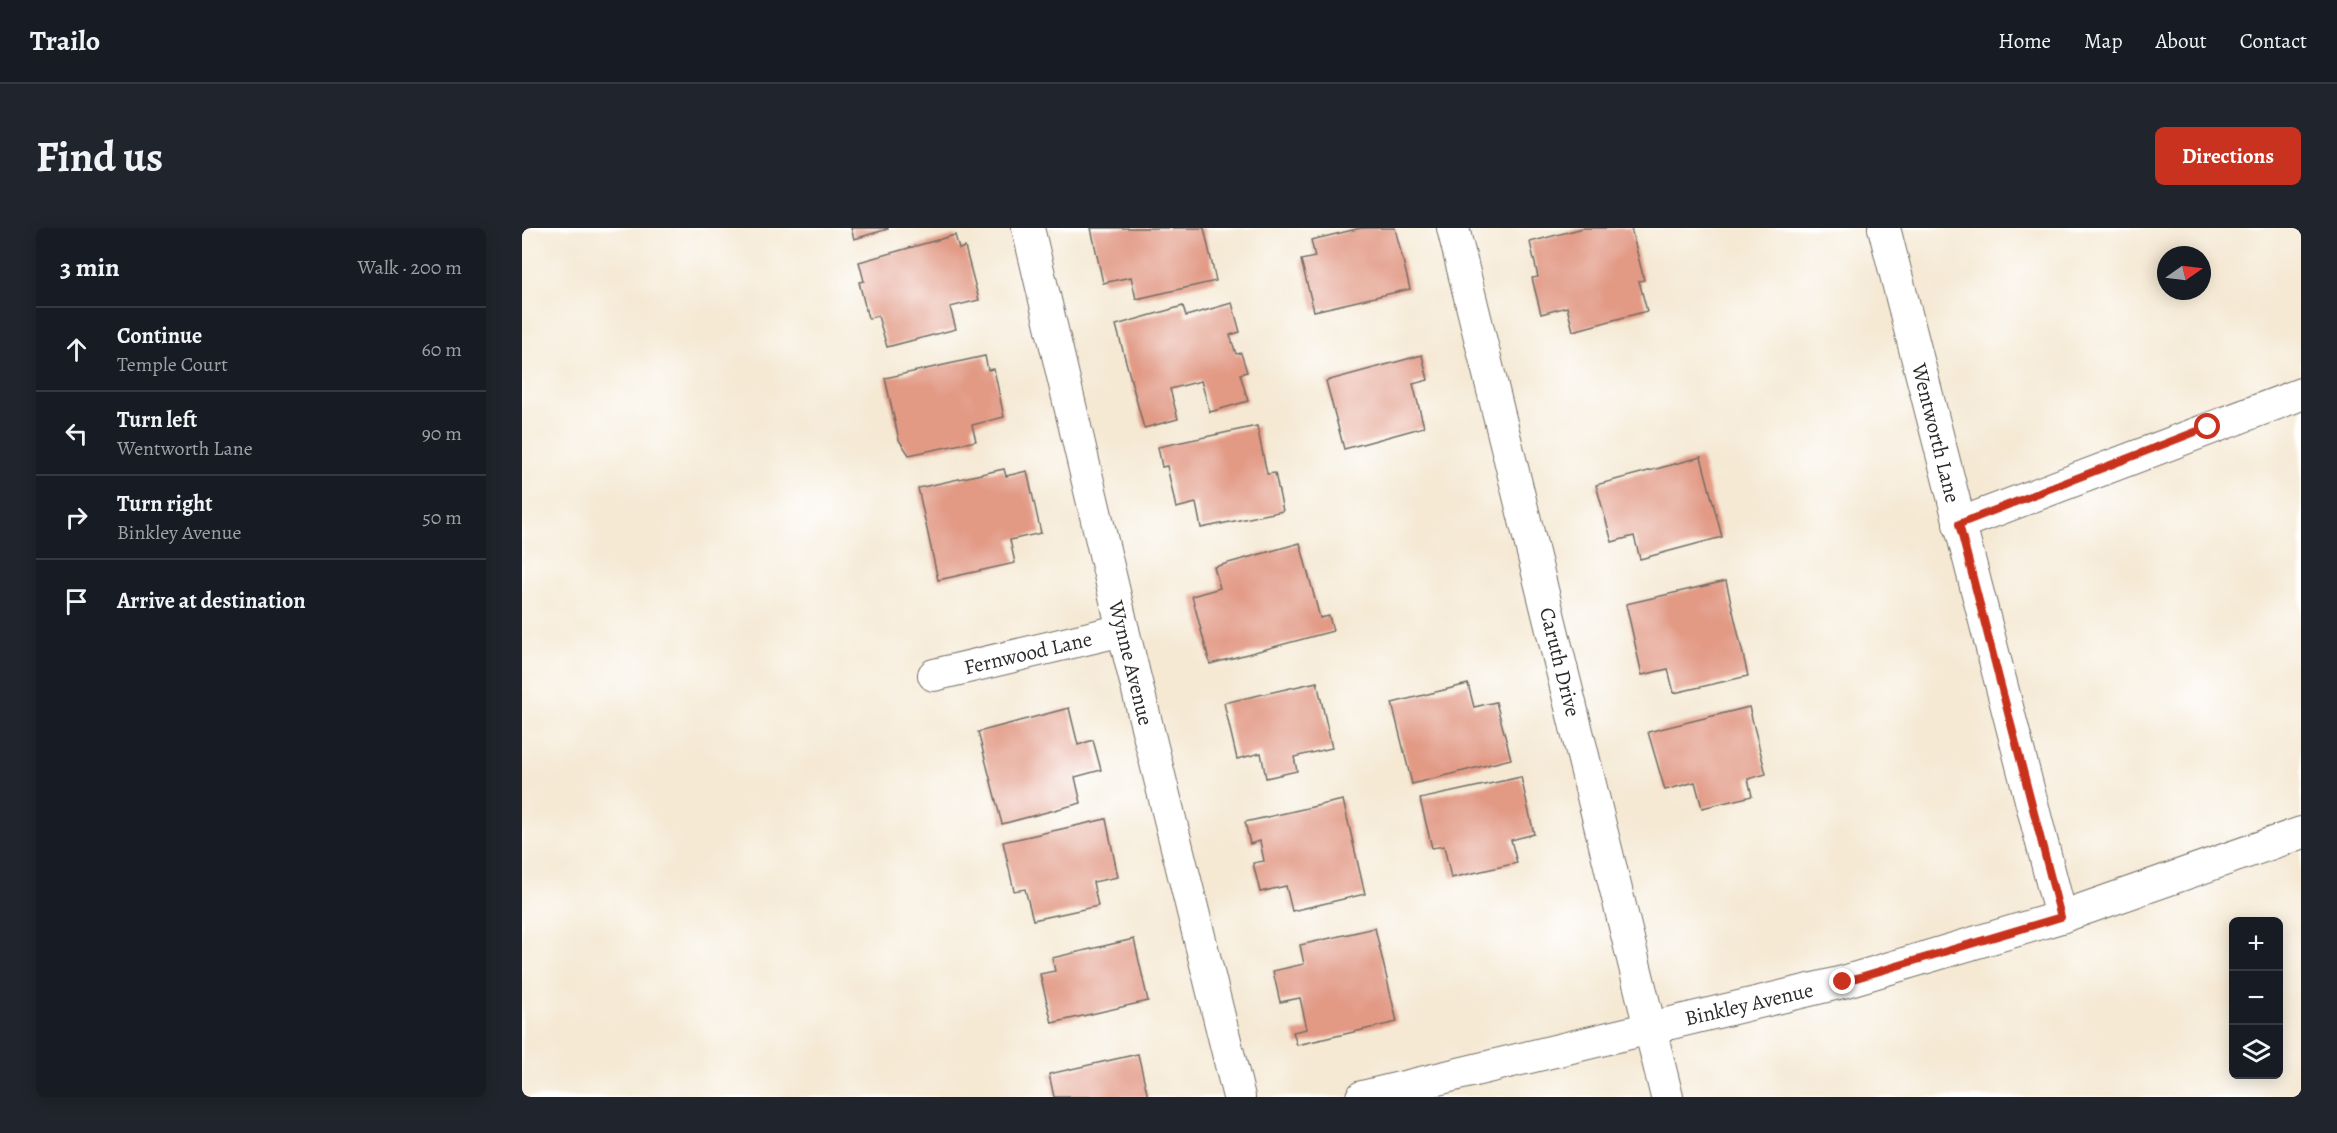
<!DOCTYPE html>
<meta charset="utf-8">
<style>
:root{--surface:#171b24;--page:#20242c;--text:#f1f3f6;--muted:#9ea1a6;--line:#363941;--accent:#c8321e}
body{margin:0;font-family:Alegreya,serif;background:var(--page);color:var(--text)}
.controls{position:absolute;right:18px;bottom:18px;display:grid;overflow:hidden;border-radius:9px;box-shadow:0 3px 15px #0003}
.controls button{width:54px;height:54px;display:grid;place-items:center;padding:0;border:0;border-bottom:2px solid var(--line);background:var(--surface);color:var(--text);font:30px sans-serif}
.compass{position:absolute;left:1635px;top:18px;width:54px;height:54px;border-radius:50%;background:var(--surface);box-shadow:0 3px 15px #0003;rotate:76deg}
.stop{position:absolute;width:18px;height:18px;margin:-14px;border:4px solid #c8321e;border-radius:50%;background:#fff}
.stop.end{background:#c8321e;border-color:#fff;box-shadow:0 2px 6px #0008}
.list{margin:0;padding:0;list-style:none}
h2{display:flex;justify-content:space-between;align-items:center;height:78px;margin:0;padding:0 24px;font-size:26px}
h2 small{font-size:20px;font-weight:400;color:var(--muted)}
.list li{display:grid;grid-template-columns:39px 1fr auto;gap:18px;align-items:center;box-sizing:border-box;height:84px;padding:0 24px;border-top:2px solid var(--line)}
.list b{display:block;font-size:22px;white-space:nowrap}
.list p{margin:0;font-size:20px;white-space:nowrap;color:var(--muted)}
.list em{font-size:20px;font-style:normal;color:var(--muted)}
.icon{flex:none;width:33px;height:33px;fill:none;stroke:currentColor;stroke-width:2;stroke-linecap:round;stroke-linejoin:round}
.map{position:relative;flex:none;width:1779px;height:869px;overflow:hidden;border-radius:9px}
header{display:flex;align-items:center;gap:36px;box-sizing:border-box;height:84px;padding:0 30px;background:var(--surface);border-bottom:2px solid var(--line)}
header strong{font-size:28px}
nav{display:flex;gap:33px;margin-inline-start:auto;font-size:21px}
.intro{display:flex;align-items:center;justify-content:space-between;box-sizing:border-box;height:144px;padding:0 36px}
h1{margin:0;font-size:42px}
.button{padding:15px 27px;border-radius:9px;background:var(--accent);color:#fff;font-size:21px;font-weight:700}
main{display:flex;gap:36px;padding:0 36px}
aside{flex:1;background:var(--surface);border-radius:9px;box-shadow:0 3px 15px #0003}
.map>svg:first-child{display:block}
</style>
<header>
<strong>Trailo</strong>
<nav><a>Home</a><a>Map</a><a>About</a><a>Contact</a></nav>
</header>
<div class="intro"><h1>Find us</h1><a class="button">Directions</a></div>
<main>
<aside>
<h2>3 min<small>Walk · 200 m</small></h2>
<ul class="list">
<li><svg class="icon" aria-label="ahead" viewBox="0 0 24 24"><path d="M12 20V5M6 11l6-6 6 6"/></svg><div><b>Continue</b><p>Temple Court</p></div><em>60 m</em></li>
<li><svg class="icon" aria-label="left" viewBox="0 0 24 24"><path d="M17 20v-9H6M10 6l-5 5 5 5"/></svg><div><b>Turn left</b><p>Wentworth Lane</p></div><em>90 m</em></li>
<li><svg class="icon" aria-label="right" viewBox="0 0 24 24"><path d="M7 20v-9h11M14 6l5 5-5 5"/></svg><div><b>Turn right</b><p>Binkley Avenue</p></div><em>50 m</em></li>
<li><svg class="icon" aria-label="arrive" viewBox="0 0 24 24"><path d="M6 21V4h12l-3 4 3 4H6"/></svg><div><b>Arrive at destination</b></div></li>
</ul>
</aside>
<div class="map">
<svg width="1779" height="869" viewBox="0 0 1779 869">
<rect width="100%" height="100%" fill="#fff"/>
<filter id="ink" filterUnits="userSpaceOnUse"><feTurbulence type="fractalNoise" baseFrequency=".0167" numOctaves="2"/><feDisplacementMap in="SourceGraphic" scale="12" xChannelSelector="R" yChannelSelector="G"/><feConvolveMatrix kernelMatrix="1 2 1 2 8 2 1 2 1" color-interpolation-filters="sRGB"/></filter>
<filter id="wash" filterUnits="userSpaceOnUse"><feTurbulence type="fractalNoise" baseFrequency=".008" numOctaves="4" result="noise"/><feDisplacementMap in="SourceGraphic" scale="24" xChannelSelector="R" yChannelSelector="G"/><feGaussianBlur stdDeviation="1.35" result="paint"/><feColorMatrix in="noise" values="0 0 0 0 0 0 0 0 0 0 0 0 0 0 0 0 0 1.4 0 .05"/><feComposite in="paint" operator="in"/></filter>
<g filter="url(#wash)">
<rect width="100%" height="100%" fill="#f5e9d4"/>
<g id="blocks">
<!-- building -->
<g fill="#e29a85">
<polygon points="329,0 366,0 366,1 332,11"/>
<polygon points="569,0 682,0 694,53 614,71 609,49 581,55"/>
<polygon points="839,0 873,0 888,61 792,83 779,32 793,29 789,12"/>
<polygon points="1061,0 1109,0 1122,52 1117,53 1125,83 1051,103 1045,79 1019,86 1010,50 1016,49 1008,14"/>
<polygon points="433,7 437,21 443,19 457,72 428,79 434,101 365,119 356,88 346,90 337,54 342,53 337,34"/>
<polygon points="710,75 718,104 708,107 714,126 719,125 725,144 718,146 726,173 688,184 679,153 648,161 656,191 622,200 594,97 661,78 664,88"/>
<polygon points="900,127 906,152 891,156 902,199 822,221 804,153"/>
<polygon points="463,128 466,142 472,141 482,189 450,197 454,213 387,227 377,212 363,150"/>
<polygon points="735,198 745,246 753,245 761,283 679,300 674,275 654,280 645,238 640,239 636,219"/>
<polygon points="1179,229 1200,309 1118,331 1112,308 1090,314 1074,257"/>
<polygon points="482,241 484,248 505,243 519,305 488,312 493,335 416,352 396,260"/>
<polygon points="778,315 798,390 807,388 811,403 688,436 670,368 698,360 692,339"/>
<polygon points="1204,353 1226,448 1152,465 1146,441 1120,447 1104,376"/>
<polygon points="795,454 810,520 772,529 775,543 744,550 739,525 715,531 702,475"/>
<polygon points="946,456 952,479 974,474 989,531 890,556 870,475"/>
<polygon points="1227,479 1244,546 1226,551 1230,568 1180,580 1173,554 1143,562 1126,504"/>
<polygon points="547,480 556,517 571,512 579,542 553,549 559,575 480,596 456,504"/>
<polygon points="999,549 1012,606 989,612 995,635 929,650 922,618 910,620 898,571"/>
<polygon points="821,572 843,666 770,683 764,658 738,664 731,635 742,633 738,613 728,616 723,594"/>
<polygon points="584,591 596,649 571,654 576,678 511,692 503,661 492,663 481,614"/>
<polygon points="853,700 875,794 775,817 771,804 785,801 778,770 758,774 751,743 782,736 778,717"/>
<polygon points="612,711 626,773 530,795 518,746 533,743 530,730"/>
<polygon points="616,826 626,869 532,869 527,846"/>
</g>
</g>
</g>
<g filter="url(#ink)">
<use href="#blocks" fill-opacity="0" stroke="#726e66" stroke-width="1.5"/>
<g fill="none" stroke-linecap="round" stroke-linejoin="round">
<!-- street casing -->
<g stroke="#726e66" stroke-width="34">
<g id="street">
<polyline points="506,0 601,402 717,869"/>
<polyline points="931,0 1145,869"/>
<polyline points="1362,0 1539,689"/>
<polyline points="1437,296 1779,166"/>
<polyline points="412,447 601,402"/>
<polyline points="840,869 1321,754 1539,689 1779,605"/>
</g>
</g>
<!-- street -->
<use href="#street" stroke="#fff" stroke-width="32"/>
</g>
</g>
<g fill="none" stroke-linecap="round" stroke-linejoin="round" filter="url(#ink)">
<!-- route -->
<polyline stroke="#c8321e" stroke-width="8" points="1321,754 1539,689 1437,296 1686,199"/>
</g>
<g text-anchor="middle" stroke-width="4.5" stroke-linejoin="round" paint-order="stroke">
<!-- street labels -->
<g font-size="21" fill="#2b2b2b" stroke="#fff">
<text transform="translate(1414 205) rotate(76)" y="7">Wentworth Lane</text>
<text transform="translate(506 425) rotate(-13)" y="7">Fernwood Lane</text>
<text transform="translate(1038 434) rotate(76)" y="7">Caruth Drive</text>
<text transform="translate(609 435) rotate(76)" y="7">Wynne Avenue</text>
<text transform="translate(1227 776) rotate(-13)" y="7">Binkley Avenue</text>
</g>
</g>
</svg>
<div class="controls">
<button>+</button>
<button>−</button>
<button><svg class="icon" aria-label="layers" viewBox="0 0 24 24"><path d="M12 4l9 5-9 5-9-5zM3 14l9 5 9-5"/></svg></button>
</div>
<svg class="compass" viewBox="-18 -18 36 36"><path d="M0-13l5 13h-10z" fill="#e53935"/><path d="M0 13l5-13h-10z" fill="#9ea1a6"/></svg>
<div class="stop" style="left:1686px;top:199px"></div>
<div class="stop end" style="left:1321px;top:754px"></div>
</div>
</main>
